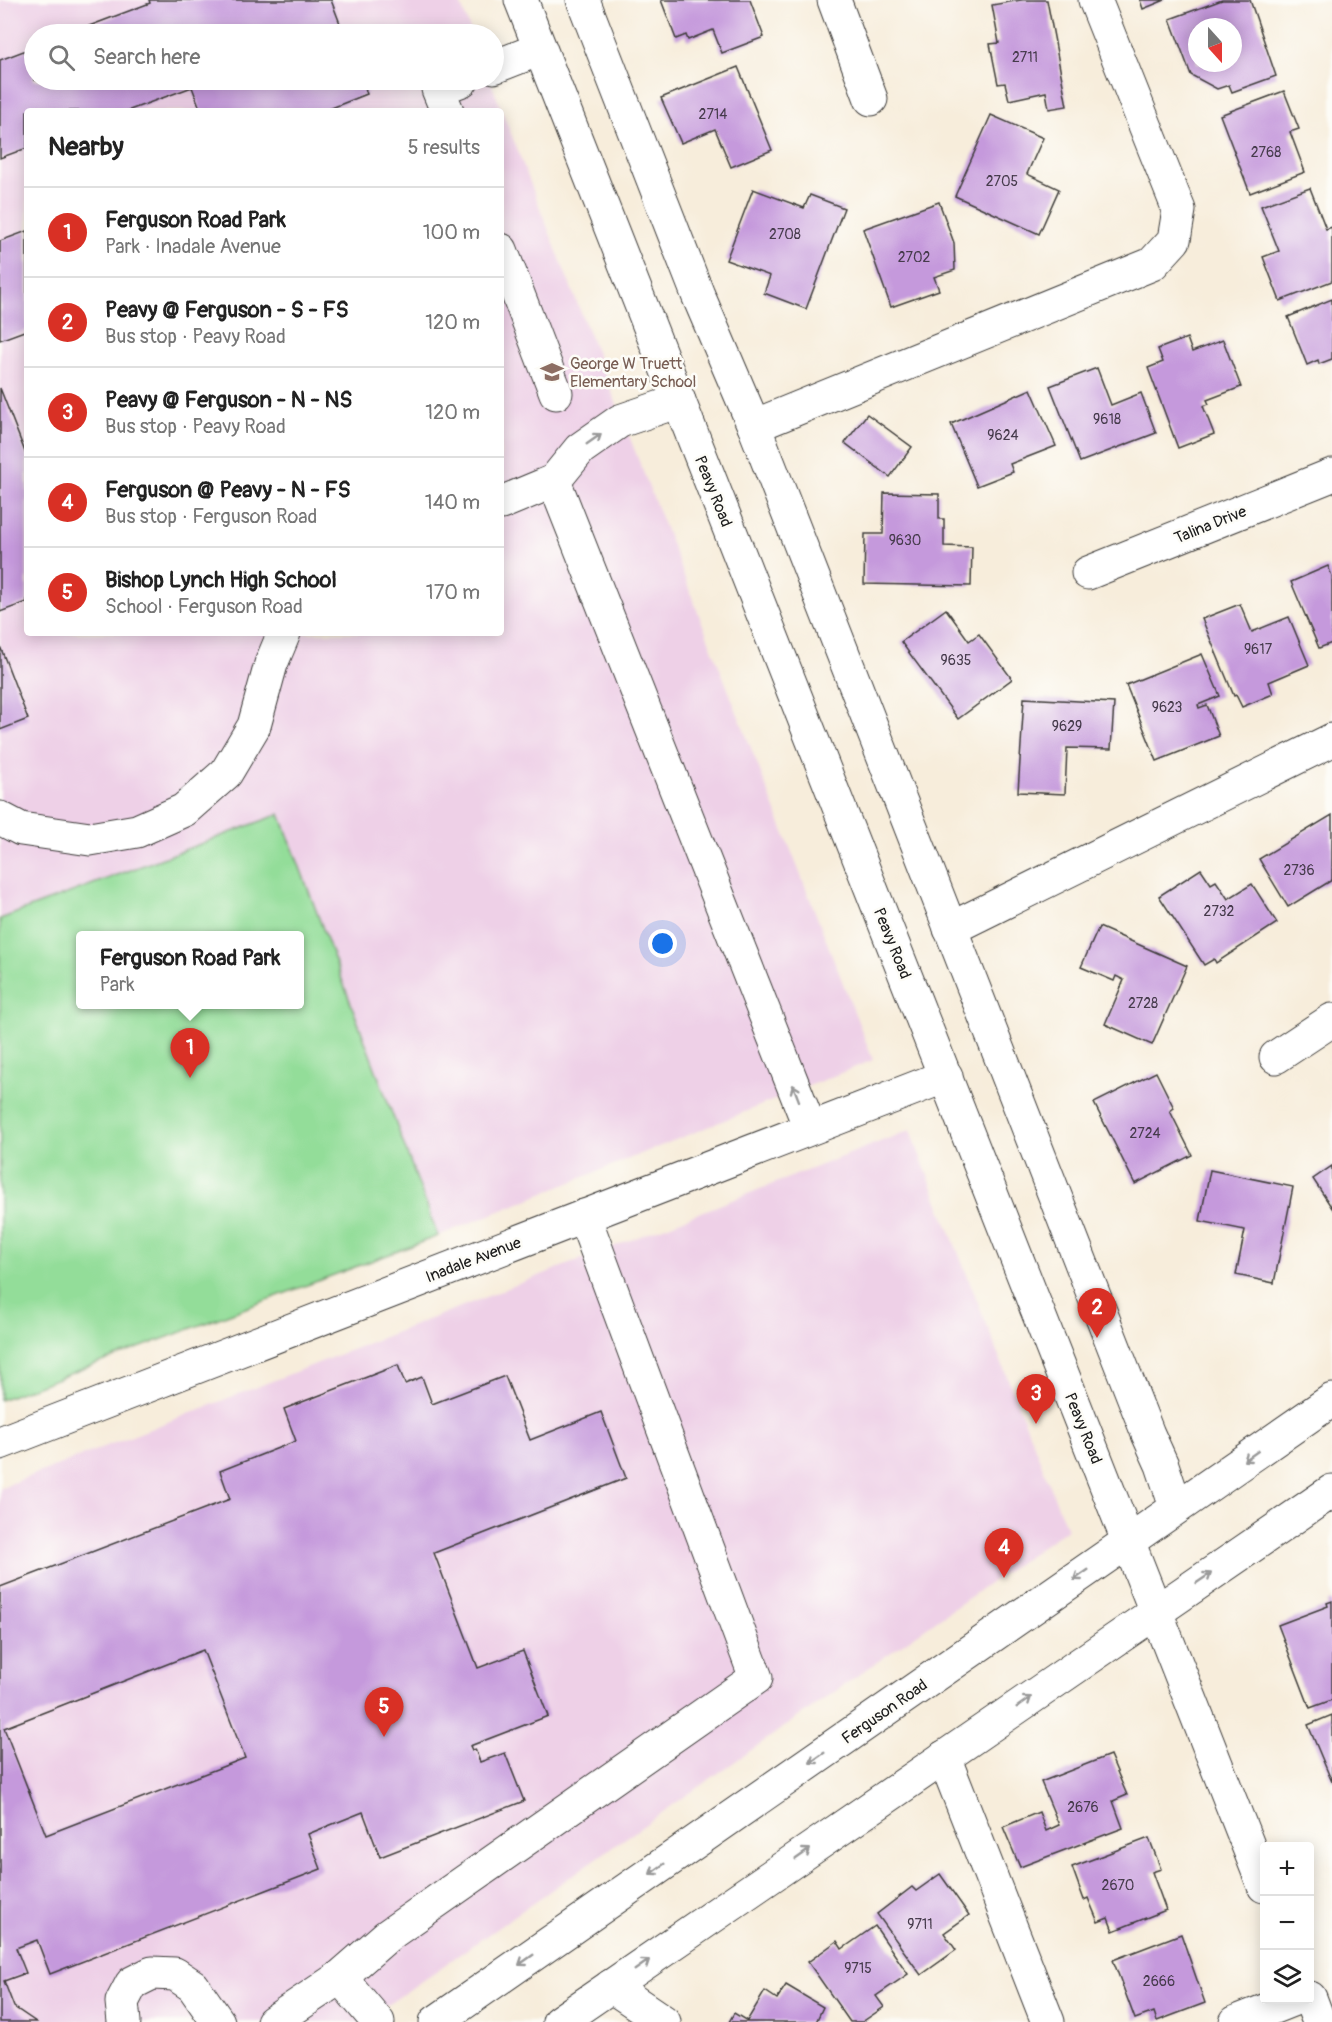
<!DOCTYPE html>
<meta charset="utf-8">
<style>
:root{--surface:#fff;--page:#f6f6f6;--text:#222;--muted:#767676;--line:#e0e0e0;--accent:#d93025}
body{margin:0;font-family:Pangolin,sans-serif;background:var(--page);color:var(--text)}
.controls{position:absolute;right:18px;bottom:18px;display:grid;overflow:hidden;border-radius:6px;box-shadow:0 3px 15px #0003}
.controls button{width:54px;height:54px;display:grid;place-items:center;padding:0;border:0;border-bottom:2px solid var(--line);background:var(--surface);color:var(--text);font:30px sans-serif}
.compass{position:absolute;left:1188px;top:18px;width:54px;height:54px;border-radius:50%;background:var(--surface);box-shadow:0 3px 15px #0003;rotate:159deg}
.you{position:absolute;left:663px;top:944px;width:21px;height:21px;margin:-15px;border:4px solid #fff;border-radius:50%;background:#1a73e8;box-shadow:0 0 0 9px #1a73e833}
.badge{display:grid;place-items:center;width:39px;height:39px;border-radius:50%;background:var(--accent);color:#fff;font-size:20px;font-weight:700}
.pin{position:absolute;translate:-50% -50px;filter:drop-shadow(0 2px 3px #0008)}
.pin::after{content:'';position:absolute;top:32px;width:21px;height:18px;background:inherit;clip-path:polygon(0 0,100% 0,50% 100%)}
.popup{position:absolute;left:76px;top:931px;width:228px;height:78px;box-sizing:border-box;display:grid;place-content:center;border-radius:6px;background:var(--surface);filter:drop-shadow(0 2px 4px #0005);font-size:20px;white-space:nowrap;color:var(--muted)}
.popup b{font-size:22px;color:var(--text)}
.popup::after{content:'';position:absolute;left:50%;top:100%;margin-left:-12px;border:12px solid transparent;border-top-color:var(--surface)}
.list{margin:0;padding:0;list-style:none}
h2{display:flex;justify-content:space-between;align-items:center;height:78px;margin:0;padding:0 24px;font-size:26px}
h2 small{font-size:20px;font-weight:400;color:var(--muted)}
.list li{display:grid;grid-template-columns:39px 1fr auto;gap:18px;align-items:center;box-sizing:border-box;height:90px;padding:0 24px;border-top:2px solid var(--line)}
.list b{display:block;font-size:22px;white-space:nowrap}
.list p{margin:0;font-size:20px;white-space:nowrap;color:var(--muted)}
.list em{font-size:20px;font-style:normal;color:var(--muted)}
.icon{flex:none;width:33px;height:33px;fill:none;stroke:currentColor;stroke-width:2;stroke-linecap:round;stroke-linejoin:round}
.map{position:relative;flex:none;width:1332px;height:2022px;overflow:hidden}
.search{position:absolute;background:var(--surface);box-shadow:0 3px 15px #0003;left:24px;top:24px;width:480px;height:66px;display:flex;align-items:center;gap:15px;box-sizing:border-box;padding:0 21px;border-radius:33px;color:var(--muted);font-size:22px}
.panel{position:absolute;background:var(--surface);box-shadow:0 3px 15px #0003;left:24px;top:108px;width:480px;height:528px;border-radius:6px}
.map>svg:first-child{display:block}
</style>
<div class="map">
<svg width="1332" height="2022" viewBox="0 0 1332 2022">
<rect width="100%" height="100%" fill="#fdfcf7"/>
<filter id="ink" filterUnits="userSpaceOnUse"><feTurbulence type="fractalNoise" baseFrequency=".0167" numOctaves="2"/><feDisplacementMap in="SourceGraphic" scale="12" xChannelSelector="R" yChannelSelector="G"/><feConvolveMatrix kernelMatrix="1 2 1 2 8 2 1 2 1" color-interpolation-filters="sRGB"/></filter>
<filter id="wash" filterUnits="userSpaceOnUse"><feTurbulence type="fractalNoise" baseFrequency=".008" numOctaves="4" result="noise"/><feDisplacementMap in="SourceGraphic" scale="24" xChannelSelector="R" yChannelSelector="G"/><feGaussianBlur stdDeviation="1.35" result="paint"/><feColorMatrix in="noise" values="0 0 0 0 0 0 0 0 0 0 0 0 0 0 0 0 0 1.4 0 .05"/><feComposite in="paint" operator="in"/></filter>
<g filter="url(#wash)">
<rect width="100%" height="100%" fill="#f7eddb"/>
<!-- built -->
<g fill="#eed0e7" fill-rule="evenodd">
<path d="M0 0H459L472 34H34V80H490L873 1060 438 1236 280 815 0 919ZM27 111H501V633H27Z"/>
<polygon points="910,1130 1067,1529 363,2022 0,2022 0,1488"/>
</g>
<!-- green -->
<path fill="#93dd99" stroke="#587c5a" stroke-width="1.5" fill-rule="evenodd" d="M280 814 438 1236 0 1400V919ZM80 936H300V1004H80Z"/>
<g id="blocks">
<!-- building -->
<g fill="#c599dc" fill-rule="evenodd">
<polygon points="149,0 331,0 344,34 68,34 150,3"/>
<polygon points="661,0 750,0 764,37 722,53 713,30 688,40 686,35 676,39"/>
<polygon points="1021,0 1047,0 1067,106 1049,109 1046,92 1009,100 1005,83 998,84 990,44 999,43 992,5"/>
<polygon points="1140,0 1165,0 1143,9"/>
<path d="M1222 0H1250L1276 76 1232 92 1229 85 1217 89 1191 75 1170 19ZM1197 27H1233V63H1197Z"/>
<polygon points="34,47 34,80 362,80 367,94 324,111 201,111 192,87 127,111 27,111 27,148 0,158 0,60"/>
<polygon points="738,67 772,150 731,167 715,129 681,143 661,98"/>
<polygon points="1284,91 1299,129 1290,132 1305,172 1250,193 1220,115"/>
<polygon points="991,115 1043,138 1027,174 1059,189 1039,234 955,196"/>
<polygon points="1310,188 1326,229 1332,227 1332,281 1280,301 1263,257 1279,251 1261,206"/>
<polygon points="753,189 804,208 810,195 844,208 806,309 764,293 770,276 726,260"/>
<polygon points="939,202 954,243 955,270 934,277 939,290 891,307 863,229"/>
<polygon points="27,231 27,330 0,340 0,241"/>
<polygon points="1332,299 1332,359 1319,364 1318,360 1307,365 1288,317"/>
<polygon points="1187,338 1192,352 1223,340 1241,387 1207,400 1209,404 1203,406 1214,434 1178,448 1148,368 1163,362 1158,349"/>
<polygon points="1097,368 1111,405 1141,393 1156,433 1080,462 1050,386"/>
<polygon points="0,388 27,457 27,602 0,612"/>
<polygon points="1031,389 1056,446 1010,464 1013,472 977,486 951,424"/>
<polygon points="867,414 912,447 890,477 845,443"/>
<polygon points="884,493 939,494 939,519 944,519 944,546 972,547 971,586 864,584 865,534 883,534"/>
<polygon points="1328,566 1332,576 1332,643 1319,648 1291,582"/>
<polygon points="1240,604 1252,632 1289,617 1309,665 1269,682 1273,694 1242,707 1236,695 1234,696 1202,619"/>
<polygon points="946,609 969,641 979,634 1012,679 958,719 901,642"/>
<polygon points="0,646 28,719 0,730"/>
<polygon points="1202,654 1220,696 1198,705 1199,708 1207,705 1219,736 1157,761 1126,685"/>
<polygon points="1024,698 1114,703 1111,749 1067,748 1065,794 1018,792"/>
<polygon points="1332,815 1332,880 1288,907 1259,859"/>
<polygon points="1201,869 1211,884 1216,881 1228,899 1252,884 1277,923 1216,963 1214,959 1204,965 1159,896"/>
<polygon points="1099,927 1187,966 1152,1045 1105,1024 1124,980 1116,976 1114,981 1081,967"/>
<polygon points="1156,1072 1174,1108 1170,1111 1192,1155 1135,1184 1094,1103"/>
<polygon points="1332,1166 1332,1208 1313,1179"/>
<polygon points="1210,1170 1293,1187 1274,1283 1236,1275 1245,1230 1200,1221"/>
<path d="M398 1365 405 1384 422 1377 432 1404 505 1376 530 1440 601 1412 626 1478 434 1553 478 1668 523 1651 548 1716 470 1746 472 1750 475 1749 480 1762 505 1753 524 1801 380 1857 363 1812 308 1834 321 1869 50 1974 37 1940 16 1948 26 1973 4 1981 14 2007 36 2022H0V1587L230 1499 220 1471 296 1441 284 1409ZM203 1650 245 1758 46 1835 4 1728Z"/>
<polygon points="1332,1601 1332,1700 1310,1708 1278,1625 1328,1606 1327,1603"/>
<polygon points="1332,1715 1332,1782 1308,1725"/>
<polygon points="1110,1755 1127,1795 1113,1801 1123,1828 1020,1867 1003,1827 1039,1812 1046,1831 1059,1825 1041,1782"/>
<polygon points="1149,1838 1161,1869 1152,1872 1166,1910 1113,1931 1108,1918 1098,1922 1088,1898 1084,1900 1072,1867"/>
<polygon points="940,1874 969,1915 944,1933 956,1950 921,1975 877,1914 912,1887 916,1891"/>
<polygon points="875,1926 908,1974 876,1996 884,2007 862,2022 850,2022 808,1962 837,1941 842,1949"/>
<polygon points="1181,1934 1205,2003 1157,2021 1154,2012 1135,2019 1113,1960"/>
<polygon points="786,1985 823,2007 816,2022 729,2022 734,2013 747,2021 765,1991 777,1999"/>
</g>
</g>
</g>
<g filter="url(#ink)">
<use href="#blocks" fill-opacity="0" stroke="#3d3b39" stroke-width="1.5"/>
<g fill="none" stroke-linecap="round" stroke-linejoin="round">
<!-- minor casing -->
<g stroke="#3d3b39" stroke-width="35">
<g id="minor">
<polyline points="521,0 1264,1886"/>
<polyline points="583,0 698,295 754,426 1148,1434 1162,1465 1176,1507"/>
<polyline points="834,0 871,99"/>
<polyline points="494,67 540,49"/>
<polyline points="447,111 438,89 462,80"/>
<polyline points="501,250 556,393"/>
<polyline points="754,426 1152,264 1174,240 1179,210 1095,0"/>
<polyline points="554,481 810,1128"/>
<polyline points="501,503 554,481 580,449 620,421 679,401"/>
<polyline points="1088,573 1332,475"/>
<polyline points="0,818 21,829 90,839 137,831 184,810 226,773 254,726 271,664 284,633"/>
<polyline points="950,929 1332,740"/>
<polyline points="1276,1057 1332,1020"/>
<polyline points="0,1443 946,1076"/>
<polyline points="944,1757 1048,2022"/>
<polyline points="611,1986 664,2022"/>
<polyline points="1310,1998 1319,2022"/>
<polyline points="124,2022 122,2002 132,1983 152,1973 175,1974 193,1986 218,2022"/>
<polyline points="273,2022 340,1977"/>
<polyline points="378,2022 340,1977 387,1936 756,1678 584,1216"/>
<polyline points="1236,2022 1292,2000"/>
</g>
</g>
<!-- major casing -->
<g stroke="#3d3b39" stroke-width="35">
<g id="major">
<polyline points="436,2022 1332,1400"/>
<polyline points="559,2022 1332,1491"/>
</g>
</g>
<!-- minor -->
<use href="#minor" stroke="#fff" stroke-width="33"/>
<!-- major -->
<use href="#major" stroke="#fff" stroke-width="33"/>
</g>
<!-- one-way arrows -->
<defs><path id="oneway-shaft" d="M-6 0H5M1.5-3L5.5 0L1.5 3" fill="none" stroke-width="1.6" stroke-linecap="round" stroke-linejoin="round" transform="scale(1.5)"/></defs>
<g stroke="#999">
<use href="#oneway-shaft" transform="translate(594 439) rotate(-35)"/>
<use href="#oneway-shaft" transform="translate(796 1093) rotate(-111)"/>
<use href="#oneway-shaft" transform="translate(1251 1456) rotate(145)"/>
<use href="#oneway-shaft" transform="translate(1081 1575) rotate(145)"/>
<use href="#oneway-shaft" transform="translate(1204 1578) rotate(-34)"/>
<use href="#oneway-shaft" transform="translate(1024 1702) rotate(-35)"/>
<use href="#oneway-shaft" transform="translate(817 1758) rotate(145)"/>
<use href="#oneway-shaft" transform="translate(803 1854) rotate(-35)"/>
<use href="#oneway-shaft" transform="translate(657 1869) rotate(145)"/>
<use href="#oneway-shaft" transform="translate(526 1960) rotate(145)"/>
<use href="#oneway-shaft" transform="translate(642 1965) rotate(-35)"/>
</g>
</g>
<!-- icons -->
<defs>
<g id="school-bare" transform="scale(1.8)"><path d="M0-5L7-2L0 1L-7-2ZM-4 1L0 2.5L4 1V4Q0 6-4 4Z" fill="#8d6e63" stroke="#fdfcf7" stroke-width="2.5" paint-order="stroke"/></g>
</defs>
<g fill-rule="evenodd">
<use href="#school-bare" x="552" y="372"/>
</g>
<g text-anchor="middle" stroke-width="5" stroke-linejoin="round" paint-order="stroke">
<!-- number labels -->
<g font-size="14" fill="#463b4c">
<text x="1025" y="62">2711</text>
<text x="713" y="119">2714</text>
<text x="1266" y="157">2768</text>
<text x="1002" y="186">2705</text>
<text x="785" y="239">2708</text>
<text x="914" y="262">2702</text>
<text x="1107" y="424">9618</text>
<text x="1003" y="440">9624</text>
<text x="905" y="545">9630</text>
<text x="1258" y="654">9617</text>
<text x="956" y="665">9635</text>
<text x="1167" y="712">9623</text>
<text x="1067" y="731">9629</text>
<text x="1299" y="875">2736</text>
<text x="1219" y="916">2732</text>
<text x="1143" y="1008">2728</text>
<text x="1145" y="1138">2724</text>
<text x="1083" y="1812">2676</text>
<text x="1118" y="1890">2670</text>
<text x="920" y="1929">9711</text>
<text x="858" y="1973">9715</text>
<text x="1159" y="1986">2666</text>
</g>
<!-- education labels -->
<g font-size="16" fill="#785e54" stroke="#fdfcf7" text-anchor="start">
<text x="570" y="369">George W Truett<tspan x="570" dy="18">Elementary School</tspan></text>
</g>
<!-- street labels -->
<g font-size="16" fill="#1c1c1c" stroke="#fdfcf7">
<text transform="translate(714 491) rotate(68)" y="6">Peavy Road</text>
<text transform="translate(1210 524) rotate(-22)" y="6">Talina Drive</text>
<text transform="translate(893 943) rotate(68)" y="6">Peavy Road</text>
<text transform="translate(473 1259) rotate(-21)" y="6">Inadale Avenue</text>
<text transform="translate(1084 1428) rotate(68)" y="6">Peavy Road</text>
<text transform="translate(884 1711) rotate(-35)" y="6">Ferguson Road</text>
</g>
</g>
</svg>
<div class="controls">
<button>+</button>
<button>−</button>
<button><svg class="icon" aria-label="layers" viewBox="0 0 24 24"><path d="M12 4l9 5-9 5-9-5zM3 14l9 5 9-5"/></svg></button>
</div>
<svg class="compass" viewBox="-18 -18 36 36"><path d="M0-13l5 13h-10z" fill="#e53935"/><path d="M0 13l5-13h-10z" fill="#767676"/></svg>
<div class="you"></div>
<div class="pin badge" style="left:190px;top:1078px">1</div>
<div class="popup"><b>Ferguson Road Park</b>Park</div>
<div class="pin badge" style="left:1097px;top:1338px">2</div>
<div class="pin badge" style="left:1036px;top:1424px">3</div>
<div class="pin badge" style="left:1004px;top:1578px">4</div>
<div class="pin badge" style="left:384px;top:1737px">5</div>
<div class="search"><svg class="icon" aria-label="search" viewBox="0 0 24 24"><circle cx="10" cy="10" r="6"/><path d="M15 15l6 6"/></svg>Search here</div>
<section class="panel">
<h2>Nearby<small>5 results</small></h2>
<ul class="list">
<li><span class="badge">1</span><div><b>Ferguson Road Park</b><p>Park · Inadale Avenue</p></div><em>100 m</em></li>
<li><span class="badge">2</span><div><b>Peavy @ Ferguson - S - FS</b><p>Bus stop · Peavy Road</p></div><em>120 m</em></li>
<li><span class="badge">3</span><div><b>Peavy @ Ferguson - N - NS</b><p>Bus stop · Peavy Road</p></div><em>120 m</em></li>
<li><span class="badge">4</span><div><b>Ferguson @ Peavy - N - FS</b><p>Bus stop · Ferguson Road</p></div><em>140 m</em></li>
<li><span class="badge">5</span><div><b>Bishop Lynch High School</b><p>School · Ferguson Road</p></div><em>170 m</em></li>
</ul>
</section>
</div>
